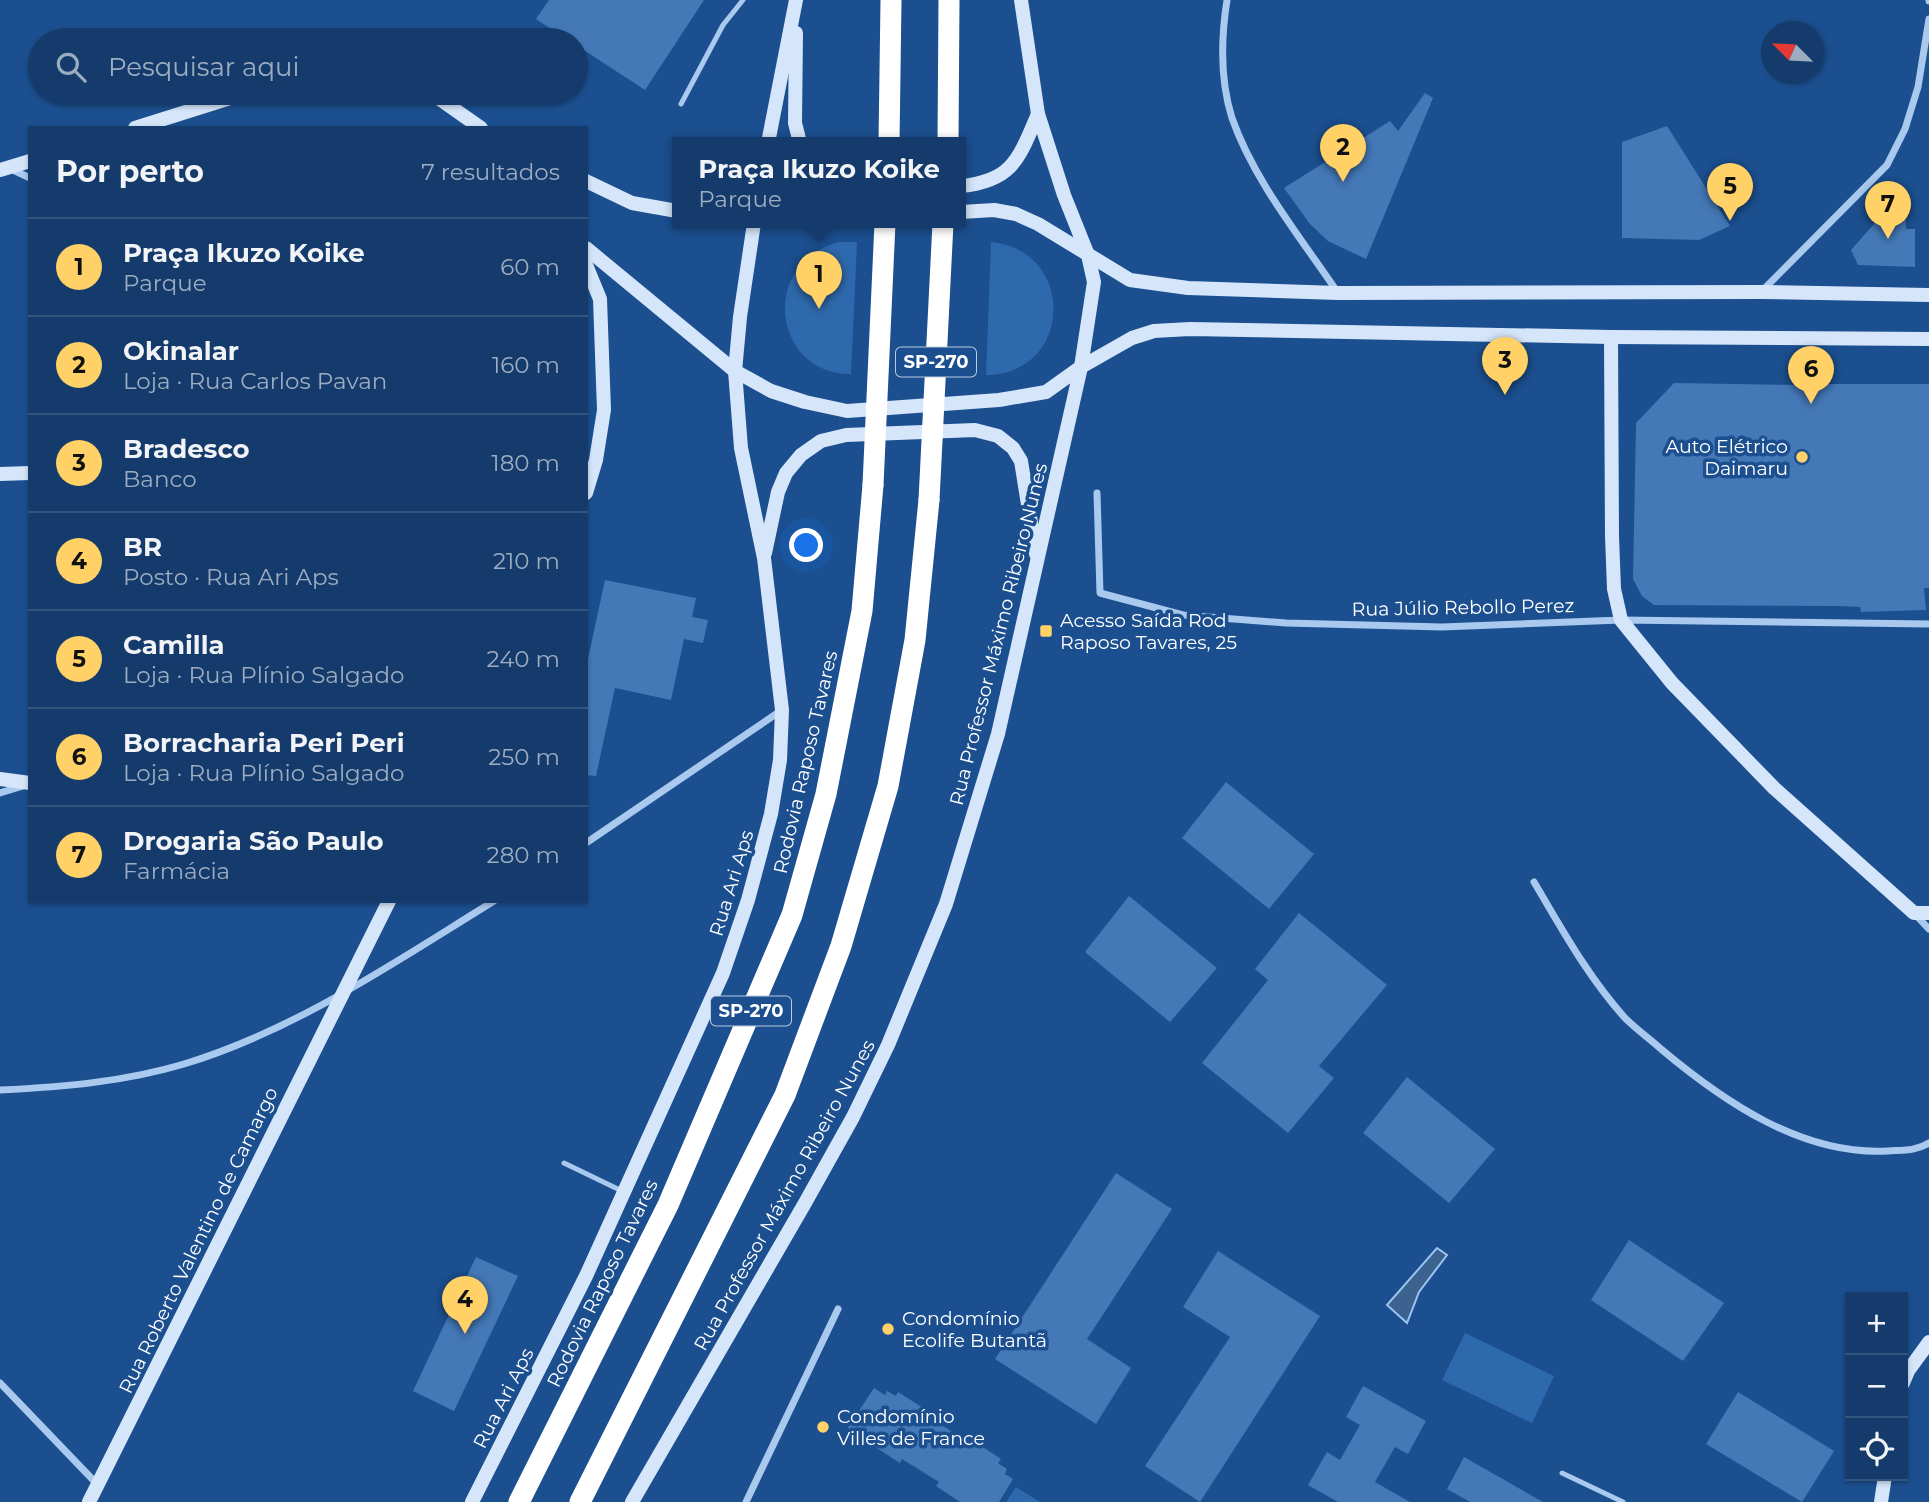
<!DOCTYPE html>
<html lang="pt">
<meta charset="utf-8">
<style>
:root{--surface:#143b6b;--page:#214673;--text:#f1f3f6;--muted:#9dadc1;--line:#33557e;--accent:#ffd166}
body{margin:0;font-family:Montserrat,sans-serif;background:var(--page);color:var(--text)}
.controls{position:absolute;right:21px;bottom:21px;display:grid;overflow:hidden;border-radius:0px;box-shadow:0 2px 5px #0004}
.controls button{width:63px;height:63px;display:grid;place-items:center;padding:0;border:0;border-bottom:2px solid var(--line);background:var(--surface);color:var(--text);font:35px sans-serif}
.compass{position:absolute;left:1761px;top:21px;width:63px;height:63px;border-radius:50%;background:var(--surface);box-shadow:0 2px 5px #0004;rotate:294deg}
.you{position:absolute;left:807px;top:546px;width:24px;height:24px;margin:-18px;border:5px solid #fff;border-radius:50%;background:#1a73e8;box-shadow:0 0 0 10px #1a73e833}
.badge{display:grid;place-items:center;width:46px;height:46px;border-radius:50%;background:var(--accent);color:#111;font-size:23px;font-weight:700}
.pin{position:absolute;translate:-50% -58px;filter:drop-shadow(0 2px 4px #0008)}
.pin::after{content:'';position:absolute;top:37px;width:24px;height:21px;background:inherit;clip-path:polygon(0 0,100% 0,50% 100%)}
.popup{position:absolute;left:672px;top:137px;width:294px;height:91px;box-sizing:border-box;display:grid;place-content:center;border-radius:0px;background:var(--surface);filter:drop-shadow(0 2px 5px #0005);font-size:23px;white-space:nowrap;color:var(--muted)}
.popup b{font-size:26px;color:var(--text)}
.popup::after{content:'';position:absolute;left:50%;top:100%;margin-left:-14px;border:14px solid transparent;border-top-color:var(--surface)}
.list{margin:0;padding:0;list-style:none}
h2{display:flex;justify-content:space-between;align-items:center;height:91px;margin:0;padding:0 28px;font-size:30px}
h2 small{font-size:23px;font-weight:400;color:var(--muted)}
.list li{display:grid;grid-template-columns:46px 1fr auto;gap:21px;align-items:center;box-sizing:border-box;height:98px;padding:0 28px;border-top:2px solid var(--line)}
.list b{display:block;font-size:26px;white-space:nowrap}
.list p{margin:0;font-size:23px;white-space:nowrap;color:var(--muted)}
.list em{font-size:23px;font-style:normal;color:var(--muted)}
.icon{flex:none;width:38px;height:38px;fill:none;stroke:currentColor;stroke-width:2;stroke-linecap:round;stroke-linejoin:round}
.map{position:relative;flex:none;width:1929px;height:1502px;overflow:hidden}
.search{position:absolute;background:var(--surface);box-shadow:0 2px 5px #0004;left:28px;top:28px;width:560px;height:77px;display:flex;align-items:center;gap:18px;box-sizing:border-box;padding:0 24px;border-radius:38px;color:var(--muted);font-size:26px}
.panel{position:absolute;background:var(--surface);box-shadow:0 2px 5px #0004;left:28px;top:126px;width:560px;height:777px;border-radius:0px}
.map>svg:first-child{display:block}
</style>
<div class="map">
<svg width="1929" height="1502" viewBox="0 0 1929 1502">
<rect width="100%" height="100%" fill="#1b4f8f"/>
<!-- green -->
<g fill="#2e69ad">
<path d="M839 242H857L851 374C773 375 758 263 839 242Z"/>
<path d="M991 242C1075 250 1074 370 990 375H986Z"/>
<polygon points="1465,1333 1554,1376 1532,1423 1442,1380"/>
<polygon points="1016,1487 1040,1502 1006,1502"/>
</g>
<!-- water -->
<polygon fill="#3c6290" stroke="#9cc4f0" stroke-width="2" points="1437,1248 1447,1255 1419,1292 1407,1323 1387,1305"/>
<!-- building -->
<g fill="#4478b7">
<polygon points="549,0 704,0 645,90 576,45 576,40 568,40 536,19"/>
<polygon points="1425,93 1433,98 1366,259 1328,241 1310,224 1284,188 1390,121 1398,131"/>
<polygon points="1667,126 1730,226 1699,240 1622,238 1622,142"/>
<polygon points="1905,189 1906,229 1915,229 1915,267 1858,265 1851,250"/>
<polygon points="1801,375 1822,375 1822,384 1929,384 1929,588 1924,588 1926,610 1861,612 1860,607 1839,606 1654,605 1642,596 1633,579 1636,423 1674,383 1801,385"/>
<polygon points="605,580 696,598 692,617 708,620 703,643 684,639 671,700 615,688 596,776 586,775 586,668"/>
<polygon points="1226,782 1314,854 1269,909 1182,838"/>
<polygon points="1129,896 1217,968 1170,1022 1085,952"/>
<polygon points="1299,913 1387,985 1319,1066 1334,1078 1288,1133 1202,1063 1268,980 1255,969"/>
<polygon points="1407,1077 1495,1149 1449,1203 1363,1133"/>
<polygon points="1116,1173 1172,1209 1087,1339 1131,1368 1096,1424 995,1359"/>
<polygon points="1629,1240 1724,1303 1683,1361 1591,1300"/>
<polygon points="1218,1251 1320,1316 1200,1502 1145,1466 1230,1337 1183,1307"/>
<polygon points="476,1257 518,1276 454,1411 413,1391"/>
<polygon points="1363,1386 1426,1421 1408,1454 1395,1447 1375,1482 1410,1502 1338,1502 1308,1485 1327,1452 1340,1460 1360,1425 1346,1417"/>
<polygon points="874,1388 885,1395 887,1391 896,1396 898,1392 931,1413 929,1417 966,1441 969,1438 1001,1459 998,1463 1007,1469 1005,1474 1013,1479 999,1502 960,1502 936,1486 939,1482 902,1459 900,1463 847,1429"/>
<polygon points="1738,1392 1834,1451 1802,1502 1706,1444"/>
<polygon points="1464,1457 1543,1502 1470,1502 1447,1489"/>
</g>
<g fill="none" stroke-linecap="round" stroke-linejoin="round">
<!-- lane -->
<g stroke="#a9c9ee" stroke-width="5">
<polyline points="681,104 723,25 743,0"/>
<polyline points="564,1163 624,1192"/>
<polyline points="1562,1473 1623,1502"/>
</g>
<!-- street -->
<g stroke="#a9c9ee" stroke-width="7">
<path d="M1227 0C1221 38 1220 80 1232 118 1254 181 1301 238 1338 293"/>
<polyline points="1929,0 1929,1"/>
<polyline points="11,169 30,178"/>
<polyline points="1761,292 1887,165 1905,129 1918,87 1929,19"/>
<polyline points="1097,493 1100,593 1183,615 1286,623 1442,627 1621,620 1929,624"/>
<polyline points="0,793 23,786"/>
<polyline points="586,843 782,710"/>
<path d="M1534 882C1562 929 1588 977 1625 1018 1636 1029 1650 1039 1661 1049 1724 1102 1803 1156 1888 1151 1904 1150 1916 1151 1929 1143"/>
<polyline points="1914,913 1929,929"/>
<path d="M0 1090C62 1087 124 1082 184 1064 296 1030 395 962 494 901"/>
<polyline points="0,1383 97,1484"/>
<polyline points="746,1502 838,1309"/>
</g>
<!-- secondary -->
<g stroke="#d6e6fa" stroke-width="14">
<polyline points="796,33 795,123 800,143"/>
<polyline points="427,93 434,95 481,128"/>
<polyline points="135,128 246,93"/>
<polyline points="768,143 796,0"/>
<polyline points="0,170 30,161"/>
<polyline points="586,181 632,203 677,211"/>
<path d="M961 186C1013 181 1019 158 1038 114"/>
<polyline points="961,212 994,210 1016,214 1038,224 1130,280 1188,288 1338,293 1761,292 1929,295"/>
<polyline points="586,248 735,371 771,391 805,402 847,411 999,400 1046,392 1081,367 1132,338 1154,331 1190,329 1611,337 1929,339"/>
<polyline points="586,265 600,299 604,410 596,460 586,493"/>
<polyline points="1611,337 1612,536 1614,589 1621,620 1672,683 1774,788 1914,913 1929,913"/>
<polyline points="0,474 30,473"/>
<polyline points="765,553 778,492 786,473 801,455 821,441 846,435 975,430 998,436 1013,448 1021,461 1036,554"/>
<polyline points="0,779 30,783"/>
<polyline points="1903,1383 1908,1371 1929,1342"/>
<polyline points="89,1502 389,901"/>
<polyline points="472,1502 586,1276 723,973 748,900 771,814 780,760 782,710 764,558 741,448 735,371 740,317 754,223"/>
<polyline points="632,1502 805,1203 853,1117 888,1045 946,904 998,734 1081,367 1094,282 1088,255 1064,195 1038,114 1021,0"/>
<polyline points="1881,1502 1885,1476"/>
</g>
<!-- highway -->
<g stroke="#fff" stroke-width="21">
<polyline points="889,143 891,0"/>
<polyline points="948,143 949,0"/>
<polyline points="519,1502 668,1205 792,915 826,794 862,611 873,485"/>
<polyline points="580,1502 785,1095 841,946 888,786 915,640 929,500"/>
</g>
<!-- highway-bridge -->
<g stroke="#fff" stroke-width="21">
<polyline points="873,485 885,223"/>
<polyline points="929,500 943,223"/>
</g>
</g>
<!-- markers -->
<g fill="#ffd166" stroke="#1b4f8f" stroke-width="2.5">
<circle cx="1802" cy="457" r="7"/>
<rect x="1039" y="624" width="14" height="14" rx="3.5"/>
<circle cx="888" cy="1329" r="7"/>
<circle cx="823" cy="1427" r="7"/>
</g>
<g text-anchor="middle" stroke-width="7" stroke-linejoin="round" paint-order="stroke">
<!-- shield labels -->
<g fill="#1b4f8f" stroke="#bbcadd" stroke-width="2">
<rect x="896" y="347.5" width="80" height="29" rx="5"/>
<rect x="711" y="996.5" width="80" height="29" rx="5"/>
</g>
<g font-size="18" font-weight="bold" fill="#fff">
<text x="936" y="368">SP-270</text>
<text x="751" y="1017">SP-270</text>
</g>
<!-- poi labels -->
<g font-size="19" fill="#fff" stroke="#1b4f8f" text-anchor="start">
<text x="1788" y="453" text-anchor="end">Auto Elétrico<tspan x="1788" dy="22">Daimaru</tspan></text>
<text x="1060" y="627">Acesso Saída Rod<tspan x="1060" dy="22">Raposo Tavares, 25</tspan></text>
<text x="902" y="1325">Condomínio<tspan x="902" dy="22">Ecolife Butantã</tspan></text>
<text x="837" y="1423">Condomínio<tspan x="837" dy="22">Villes de France</tspan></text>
</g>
<!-- street labels -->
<g font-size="19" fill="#fff" stroke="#1b4f8f">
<text transform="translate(1463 607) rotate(-1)" y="7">Rua Júlio Rebollo Perez</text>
<text transform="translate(998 634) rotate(-76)" y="7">Rua Professor Máximo Ribeiro Nunes</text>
<text transform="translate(805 762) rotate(-77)" y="7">Rodovia Raposo Tavares</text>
<text transform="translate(731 883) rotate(-73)" y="7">Rua Ari Aps</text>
<text transform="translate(784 1195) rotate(-61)" y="7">Rua Professor Máximo Ribeiro Nunes</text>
<text transform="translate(198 1240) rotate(-64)" y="7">Rua Roberto Valentino de Camargo</text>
<text transform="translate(602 1283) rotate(-64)" y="7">Rodovia Raposo Tavares</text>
<text transform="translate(503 1398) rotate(-63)" y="7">Rua Ari Aps</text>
</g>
</g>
</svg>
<div class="controls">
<button>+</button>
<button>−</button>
<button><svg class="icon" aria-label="locate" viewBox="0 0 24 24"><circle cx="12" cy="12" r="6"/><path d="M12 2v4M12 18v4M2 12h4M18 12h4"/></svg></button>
</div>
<svg class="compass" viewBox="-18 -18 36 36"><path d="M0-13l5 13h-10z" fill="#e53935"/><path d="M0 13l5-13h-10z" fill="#9dadc1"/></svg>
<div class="you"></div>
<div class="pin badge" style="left:819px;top:309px">1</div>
<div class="popup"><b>Praça Ikuzo Koike</b>Parque</div>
<div class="pin badge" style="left:1343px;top:182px">2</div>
<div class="pin badge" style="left:1505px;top:395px">3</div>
<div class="pin badge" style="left:465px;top:1334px">4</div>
<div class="pin badge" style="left:1730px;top:221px">5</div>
<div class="pin badge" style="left:1811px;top:404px">6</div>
<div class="pin badge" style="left:1888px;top:239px">7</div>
<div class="search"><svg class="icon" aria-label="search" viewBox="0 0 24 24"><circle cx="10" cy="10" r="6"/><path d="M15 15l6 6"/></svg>Pesquisar aqui</div>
<section class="panel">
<h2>Por perto<small>7 resultados</small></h2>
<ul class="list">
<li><span class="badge">1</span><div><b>Praça Ikuzo Koike</b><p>Parque</p></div><em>60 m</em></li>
<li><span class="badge">2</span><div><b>Okinalar</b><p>Loja · Rua Carlos Pavan</p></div><em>160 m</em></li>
<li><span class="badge">3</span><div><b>Bradesco</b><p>Banco</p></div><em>180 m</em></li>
<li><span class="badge">4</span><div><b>BR</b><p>Posto · Rua Ari Aps</p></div><em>210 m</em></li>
<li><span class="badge">5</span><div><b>Camilla</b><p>Loja · Rua Plínio Salgado</p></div><em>240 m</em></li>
<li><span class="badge">6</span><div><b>Borracharia Peri Peri</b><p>Loja · Rua Plínio Salgado</p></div><em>250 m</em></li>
<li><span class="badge">7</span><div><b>Drogaria São Paulo</b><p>Farmácia</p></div><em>280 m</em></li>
</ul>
</section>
</div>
